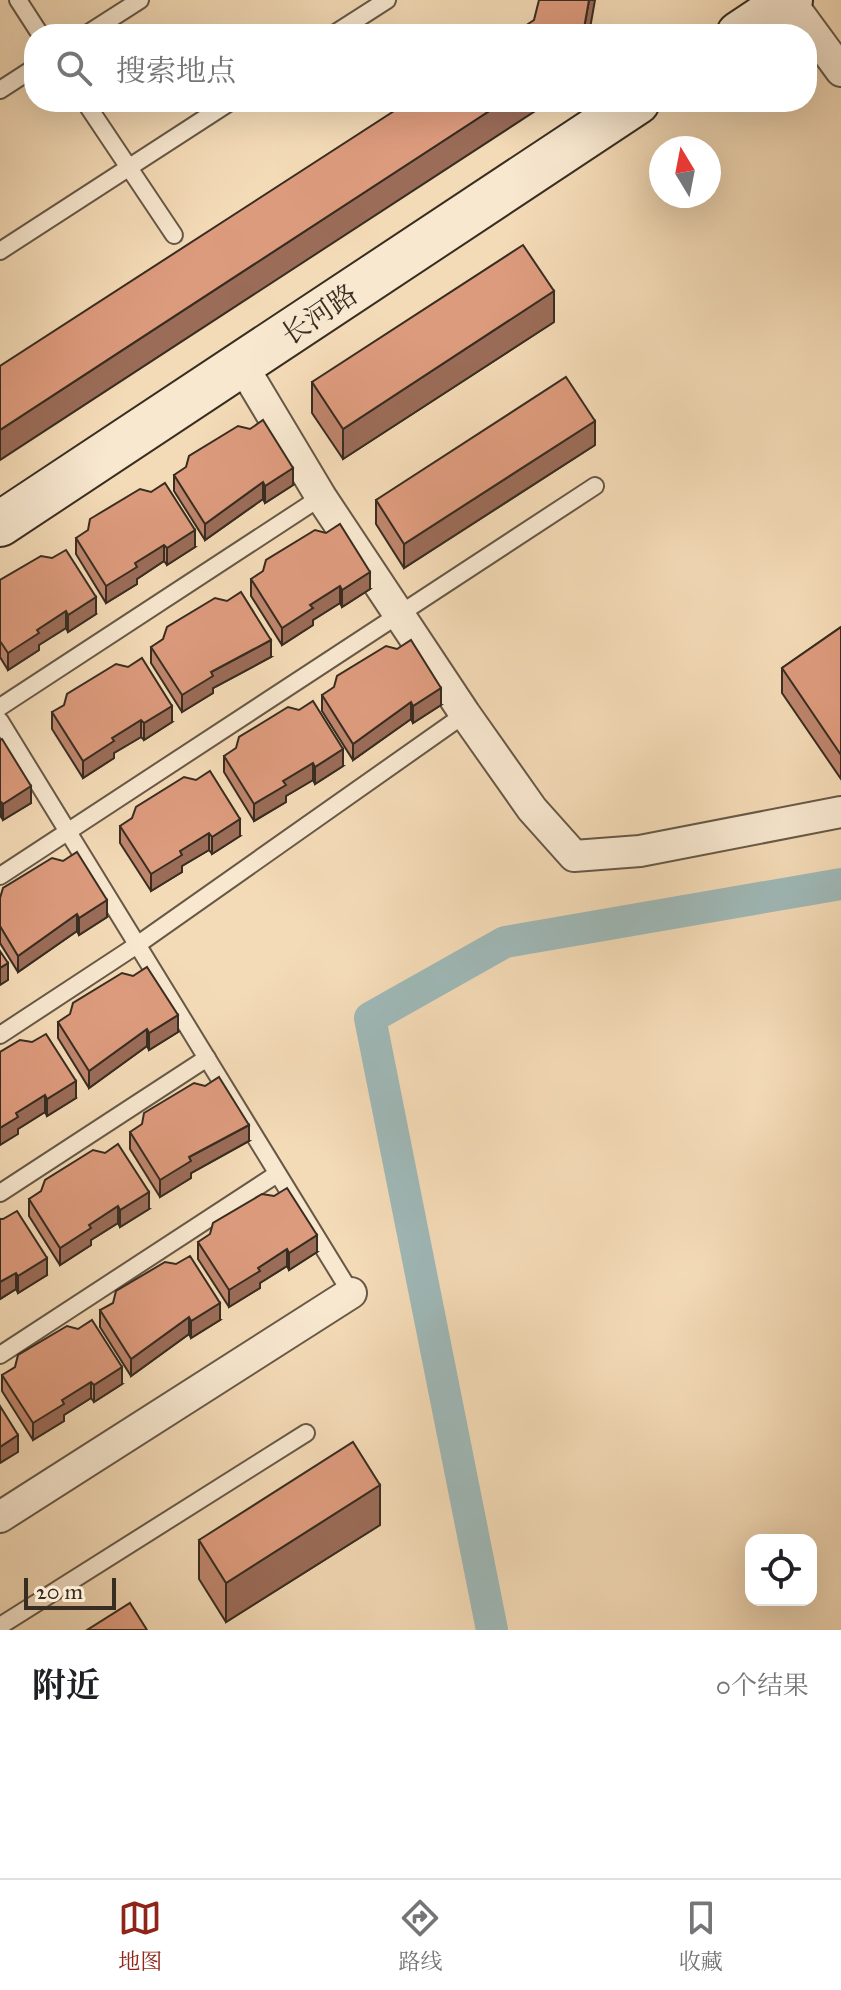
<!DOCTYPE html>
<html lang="zh">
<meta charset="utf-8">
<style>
:root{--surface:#fff;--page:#f6f6f6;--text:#202124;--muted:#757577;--line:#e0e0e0;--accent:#8f2418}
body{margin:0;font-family:"IM FELL Great Primer","Noto Serif SC",serif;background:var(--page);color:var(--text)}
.controls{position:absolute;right:24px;bottom:24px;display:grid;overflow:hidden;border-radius:16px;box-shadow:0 8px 32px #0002}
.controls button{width:72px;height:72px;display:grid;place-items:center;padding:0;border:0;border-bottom:2px solid var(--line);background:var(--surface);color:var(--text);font:40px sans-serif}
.compass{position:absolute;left:649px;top:136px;width:72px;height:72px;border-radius:50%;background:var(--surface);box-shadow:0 8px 32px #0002;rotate:350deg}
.scale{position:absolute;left:24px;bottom:20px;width:92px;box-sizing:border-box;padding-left:8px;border:4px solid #382d21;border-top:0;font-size:22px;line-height:28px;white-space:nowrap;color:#382d21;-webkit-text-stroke:6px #f8e8d0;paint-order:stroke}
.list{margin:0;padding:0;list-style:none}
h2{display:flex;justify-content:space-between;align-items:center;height:104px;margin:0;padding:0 32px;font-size:34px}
h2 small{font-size:26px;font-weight:400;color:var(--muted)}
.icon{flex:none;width:44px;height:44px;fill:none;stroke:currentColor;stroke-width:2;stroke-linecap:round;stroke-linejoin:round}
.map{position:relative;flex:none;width:841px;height:1630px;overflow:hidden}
.search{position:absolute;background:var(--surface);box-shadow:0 8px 32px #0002;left:24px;right:24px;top:24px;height:88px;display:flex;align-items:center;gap:20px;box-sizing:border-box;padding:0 28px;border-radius:32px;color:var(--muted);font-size:30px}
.sheet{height:248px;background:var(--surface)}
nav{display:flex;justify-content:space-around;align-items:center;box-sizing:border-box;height:112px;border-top:2px solid var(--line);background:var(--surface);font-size:22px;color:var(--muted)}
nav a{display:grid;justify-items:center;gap:4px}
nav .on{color:var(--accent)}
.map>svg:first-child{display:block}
</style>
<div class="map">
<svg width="841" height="1630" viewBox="0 0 841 1630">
<rect width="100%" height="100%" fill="#f4dbb7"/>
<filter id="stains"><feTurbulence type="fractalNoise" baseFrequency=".0025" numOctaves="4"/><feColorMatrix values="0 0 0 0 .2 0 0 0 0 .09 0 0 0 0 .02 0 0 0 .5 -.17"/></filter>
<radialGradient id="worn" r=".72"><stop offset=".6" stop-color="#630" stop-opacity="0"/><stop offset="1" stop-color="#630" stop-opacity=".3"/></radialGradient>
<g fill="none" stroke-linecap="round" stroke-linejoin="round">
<!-- canal -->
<polyline stroke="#9fb9b8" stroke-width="32" points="492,1630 370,1018 505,942 841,884"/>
<!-- lane casing -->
<g stroke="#675846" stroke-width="20">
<g id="lane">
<polyline points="18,0 40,34"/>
<polyline points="87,34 140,0"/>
<polyline points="334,34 387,0"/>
<polyline points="0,90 34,68"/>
<polyline points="85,102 174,235"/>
<polyline points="0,251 230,102"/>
<polyline points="0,707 321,497"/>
<polyline points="0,721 351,1293"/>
<polyline points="0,876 595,486"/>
<polyline points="0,1035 137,945 465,714"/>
<polyline points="0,1193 207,1058"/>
<polyline points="0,1355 277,1174"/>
<polyline points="0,1626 306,1433"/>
</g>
</g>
<!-- street casing -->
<g stroke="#675846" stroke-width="34">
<g id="street">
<polyline points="789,0 841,71"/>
<polyline points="242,365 321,497 465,714 532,809 574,856 640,851 841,812"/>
<polyline points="0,1517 351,1293"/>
</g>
</g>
<!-- secondary casing -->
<g stroke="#382d21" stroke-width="48">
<g id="secondary">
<polyline points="739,34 790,0"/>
<polyline points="0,524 637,102"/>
</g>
</g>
<!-- lane -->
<use href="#lane" stroke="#f8e8d0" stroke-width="16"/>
<!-- street -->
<use href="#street" stroke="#f8e8d0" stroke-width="30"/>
<!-- secondary -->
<use href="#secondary" stroke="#f8e8d0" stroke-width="44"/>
</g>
<!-- wall -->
<g fill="#be856c" stroke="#382d21" stroke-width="2">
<polygon points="554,322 343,459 312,413 312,382"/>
<polygon points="595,445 404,568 376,524 376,500"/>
<polygon points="174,475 293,485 265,503 263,499 205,540 174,491"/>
<polygon points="76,538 195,547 167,565 164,561 137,579 137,584 106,603 76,554"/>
<polygon points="251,579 370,589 342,607 340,603 313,620 313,625 282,645 251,596"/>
<polygon points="0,580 96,614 68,632 66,628 39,645 39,650 8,670 0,657"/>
<polygon points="841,627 841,779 782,693 782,668"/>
<polygon points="151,647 271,657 213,688 213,693 182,712 151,663"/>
<polygon points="322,695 441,705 413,723 411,719 353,760 322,711"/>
<polygon points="52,712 172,722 144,740 141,737 114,753 114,758 83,778 52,729"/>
<polygon points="0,740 31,803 3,820 1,817"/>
<polygon points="224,756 343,766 315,784 313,780 286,796 286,802 254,821 224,772"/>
<polygon points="120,826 240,836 212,854 209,850 182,866 182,872 151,891 120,843"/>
<polygon points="0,898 107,917 79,935 77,931 18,972 0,943"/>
<polygon points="58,1022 178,1032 149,1050 147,1046 89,1088 58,1038"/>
<polygon points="0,1052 76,1098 47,1116 45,1112 18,1129 18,1134"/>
<polygon points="130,1132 249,1141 191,1173 191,1178 160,1197 130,1149"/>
<polygon points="29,1199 149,1209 120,1227 118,1223 91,1240 91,1245 60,1265 29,1216"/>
<polygon points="0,1219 47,1275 18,1293 16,1289 0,1299"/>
<polygon points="198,1242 317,1252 289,1270 287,1266 260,1283 260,1288 229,1307 198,1259"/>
<polygon points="100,1310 220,1320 191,1338 189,1334 131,1376 100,1327"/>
<polygon points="2,1375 122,1384 94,1402 91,1398 64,1415 64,1421 33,1440 2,1391"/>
<polygon points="380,1525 226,1622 199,1579 199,1540"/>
</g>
<!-- shaded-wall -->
<g fill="#9b6c58" stroke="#382d21" stroke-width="2">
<polygon points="589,0 595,0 589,34 583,34"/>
<polygon points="503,102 549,102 0,460 0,430"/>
<polygon points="554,291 554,322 343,459 343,429"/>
<polygon points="595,421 595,445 404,568 404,544"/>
<polygon points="293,468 293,485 265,503 265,486"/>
<polygon points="263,482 263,499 205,540 205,524"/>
<polygon points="195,530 195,547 167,565 167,548"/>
<polygon points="164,545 164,561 137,579 137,584 106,603 106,586 135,563"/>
<polygon points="370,572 370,589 342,607 342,590"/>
<polygon points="340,586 340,603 313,620 313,625 282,645 282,628 310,605"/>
<polygon points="96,597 96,614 68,632 68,615"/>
<polygon points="66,611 66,628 39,645 39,650 8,670 8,653 37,630"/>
<polygon points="271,640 271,657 213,688 213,693 182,712 182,695 211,672"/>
<polygon points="441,688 441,705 413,723 413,706"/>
<polygon points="411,702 411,719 353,760 353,744"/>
<polygon points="172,706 172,722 144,740 144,723"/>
<polygon points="141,720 141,737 114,753 114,758 83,778 83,761 112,738"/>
<polygon points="343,749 343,766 315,784 315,767"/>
<polygon points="313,763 313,780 286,796 286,802 254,821 254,804 283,781"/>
<polygon points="31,786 31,803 3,820 3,804"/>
<polygon points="240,819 240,836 212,854 212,837"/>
<polygon points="209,833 209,850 182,866 182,872 151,891 151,874 180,851"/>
<polygon points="107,900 107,917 79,935 79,918"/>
<polygon points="77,914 77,931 18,972 18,956"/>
<polygon points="8,963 8,980 0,985 0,968"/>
<polygon points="178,1015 178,1032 149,1050 149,1033"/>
<polygon points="147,1029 147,1046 89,1088 89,1071"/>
<polygon points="76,1081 76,1098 47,1116 47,1099"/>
<polygon points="45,1095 45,1112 18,1129 18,1134 0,1145 0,1128 16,1113"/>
<polygon points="249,1125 249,1141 191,1173 191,1178 160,1197 160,1180 189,1157"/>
<polygon points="149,1192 149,1209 120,1227 120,1210"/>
<polygon points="118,1206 118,1223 91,1240 91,1245 60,1265 60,1248 89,1225"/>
<polygon points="317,1235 317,1252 289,1270 289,1253"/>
<polygon points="287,1249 287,1266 260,1283 260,1288 229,1307 229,1290 258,1268"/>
<polygon points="47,1258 47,1275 18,1293 18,1276"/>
<polygon points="16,1273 16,1289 0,1299 0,1282"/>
<polygon points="220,1303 220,1320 191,1338 191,1321"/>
<polygon points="189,1317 189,1334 131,1376 131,1359"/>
<polygon points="122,1367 122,1384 94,1402 94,1385"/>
<polygon points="91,1382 91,1398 64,1415 64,1421 33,1440 33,1423 62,1400"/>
<polygon points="18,1435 18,1452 0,1463 0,1447"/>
<polygon points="380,1485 380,1525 226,1622 226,1583"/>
</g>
<!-- building -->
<g fill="#dd9b7d" stroke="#382d21" stroke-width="2">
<polygon points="539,0 589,0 583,34 513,34 534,20"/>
<polygon points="408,102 503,102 0,430 0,366"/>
<polygon points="523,245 554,291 343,429 312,382"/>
<polygon points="566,377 595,421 404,544 376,500"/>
<polygon points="263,420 293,468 265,486 263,482 205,524 174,475 186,467 189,456 238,426 250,429"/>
<polygon points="165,483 195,530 167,548 164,545 135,563 137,567 106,586 76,538 88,530 90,519 140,489 151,492"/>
<polygon points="340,524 370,572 342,590 340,586 310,605 313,608 282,628 251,579 263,571 266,560 315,530 326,533"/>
<polygon points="66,550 96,597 68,615 66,611 37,630 39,633 8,653 0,641 0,580 41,556 52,558"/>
<polygon points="241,592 271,640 211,672 213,676 182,695 151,647 163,639 167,627 215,598 227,601"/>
<polygon points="841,627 841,755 782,668"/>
<polygon points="411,640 441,688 413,706 411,702 353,744 322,695 334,687 337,676 386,646 397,649"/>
<polygon points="142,658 172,706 144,723 141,720 112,738 114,741 83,761 52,712 64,705 67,694 116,664 128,667"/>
<polygon points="313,701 343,749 315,767 313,763 283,781 286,785 254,804 224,756 236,748 239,737 288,707 299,710"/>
<polygon points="2,739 31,786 3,804 0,801 0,740"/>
<polygon points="210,771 240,819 212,837 209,833 180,851 182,855 151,874 120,826 132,818 136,807 184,777 196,780"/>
<polygon points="77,852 107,900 79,918 77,914 18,956 0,926 0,898 3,888 52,858 63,861"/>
<polygon points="0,951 8,963 0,968"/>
<polygon points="147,967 178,1015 149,1033 147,1029 89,1071 58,1022 70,1014 73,1003 122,973 133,976"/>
<polygon points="46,1034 76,1081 47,1099 45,1095 16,1113 18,1117 0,1128 0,1052 20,1040 32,1042"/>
<polygon points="219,1077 249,1125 189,1157 191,1161 160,1180 130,1132 142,1124 144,1113 194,1083 205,1086"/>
<polygon points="118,1144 149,1192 120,1210 118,1206 89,1225 91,1228 60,1248 29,1199 41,1191 45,1180 93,1150 105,1153"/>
<polygon points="287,1188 317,1235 289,1253 287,1249 258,1268 260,1271 229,1290 198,1242 210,1234 213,1223 262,1194 274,1196"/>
<polygon points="17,1211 47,1258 18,1276 16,1273 0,1282 0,1219 3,1219"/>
<polygon points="190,1256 220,1303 191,1321 189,1317 131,1359 100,1310 113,1303 116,1291 165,1262 176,1264"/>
<polygon points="92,1320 122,1367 94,1385 91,1382 62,1400 64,1404 33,1423 2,1375 15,1367 18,1355 67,1326 78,1329"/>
<polygon points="0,1406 18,1435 0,1447"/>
<polygon points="353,1442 380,1485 226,1583 199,1540"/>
<polygon points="130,1603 147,1630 87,1630"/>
</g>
<g text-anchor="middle" stroke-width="8" stroke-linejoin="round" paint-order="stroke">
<!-- street labels -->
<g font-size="28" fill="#382d21" stroke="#f8e8d0">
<text transform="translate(319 314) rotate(-34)" y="10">长河路</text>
</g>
</g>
<rect width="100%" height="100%" filter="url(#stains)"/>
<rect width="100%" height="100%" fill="url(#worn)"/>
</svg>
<div class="controls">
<button><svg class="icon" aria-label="locate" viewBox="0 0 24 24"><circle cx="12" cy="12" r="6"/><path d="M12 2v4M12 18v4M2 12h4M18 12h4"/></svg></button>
</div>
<svg class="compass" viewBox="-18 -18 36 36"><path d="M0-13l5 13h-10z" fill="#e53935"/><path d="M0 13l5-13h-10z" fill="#757577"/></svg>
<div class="scale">20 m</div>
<div class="search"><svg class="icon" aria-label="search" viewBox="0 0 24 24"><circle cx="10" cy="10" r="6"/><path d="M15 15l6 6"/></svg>搜索地点</div>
</div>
<section class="sheet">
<h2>附近<small>0个结果</small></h2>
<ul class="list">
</ul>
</section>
<nav>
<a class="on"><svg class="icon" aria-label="map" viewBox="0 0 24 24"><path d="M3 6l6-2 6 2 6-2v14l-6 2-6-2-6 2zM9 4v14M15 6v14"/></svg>地图</a>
<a><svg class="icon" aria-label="directions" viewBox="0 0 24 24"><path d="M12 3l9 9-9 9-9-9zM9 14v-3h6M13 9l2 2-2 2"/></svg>路线</a>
<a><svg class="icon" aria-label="saved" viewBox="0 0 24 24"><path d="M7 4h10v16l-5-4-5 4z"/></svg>收藏</a>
</nav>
